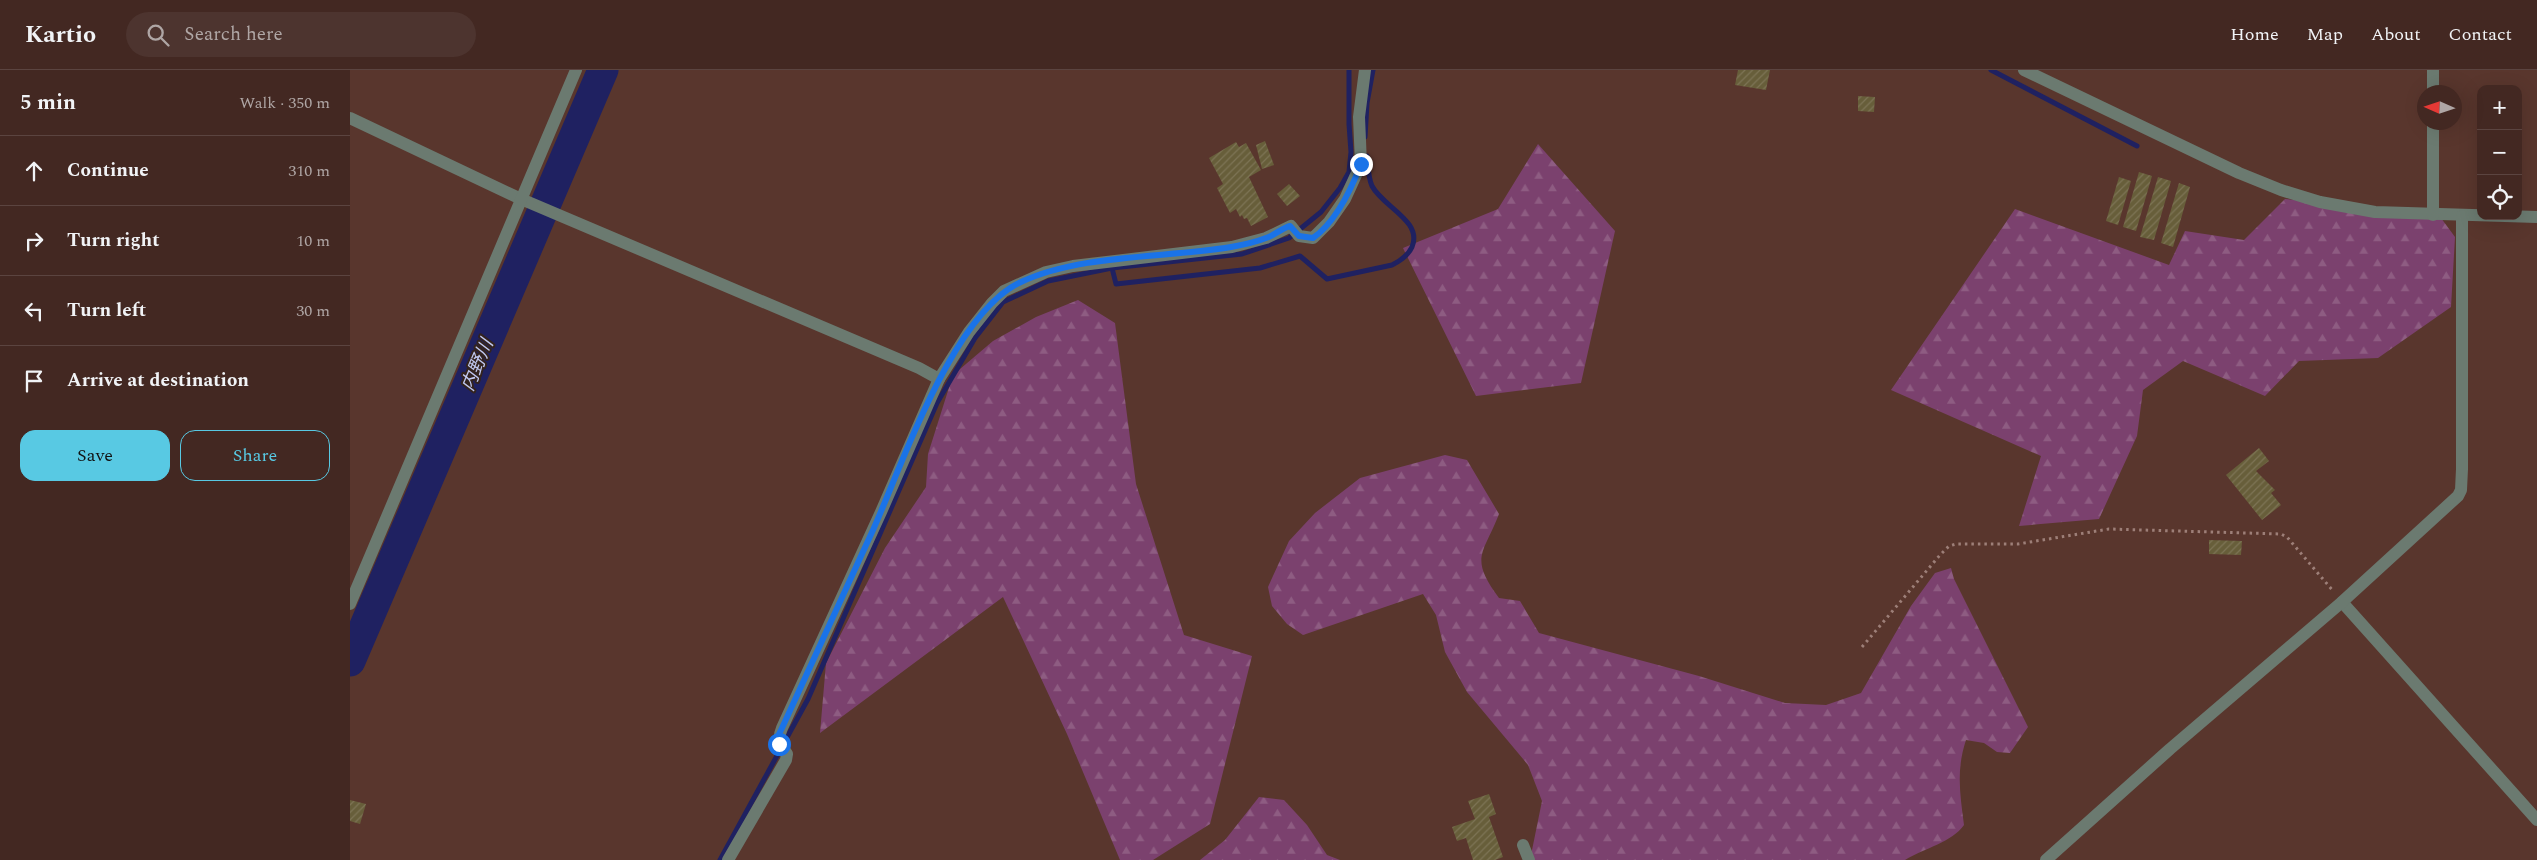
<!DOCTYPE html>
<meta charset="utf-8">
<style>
:root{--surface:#432822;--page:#4d342f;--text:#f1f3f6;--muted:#afa6a5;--line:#5b4440;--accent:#58c9e3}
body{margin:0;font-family:Spectral,"Noto Sans JP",serif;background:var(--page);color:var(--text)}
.controls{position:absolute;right:15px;top:15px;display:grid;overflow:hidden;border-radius:10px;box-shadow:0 5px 20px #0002}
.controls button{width:45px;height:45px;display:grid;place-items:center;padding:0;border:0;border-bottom:1px solid var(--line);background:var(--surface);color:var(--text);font:25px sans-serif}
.compass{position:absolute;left:2067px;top:15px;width:45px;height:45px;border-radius:50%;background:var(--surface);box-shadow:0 5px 20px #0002;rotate:273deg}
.stop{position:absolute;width:15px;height:15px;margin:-11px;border:4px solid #1a73e8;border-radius:50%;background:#fff}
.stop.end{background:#1a73e8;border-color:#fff;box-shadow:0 1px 5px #0008}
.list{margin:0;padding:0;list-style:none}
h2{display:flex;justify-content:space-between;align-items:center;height:65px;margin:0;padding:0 20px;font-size:21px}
h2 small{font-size:16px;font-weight:400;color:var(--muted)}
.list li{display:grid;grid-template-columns:32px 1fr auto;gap:15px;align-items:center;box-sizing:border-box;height:70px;padding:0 20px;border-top:1px solid var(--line)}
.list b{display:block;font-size:19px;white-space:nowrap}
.list em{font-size:16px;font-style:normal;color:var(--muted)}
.actions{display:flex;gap:10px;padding:15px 20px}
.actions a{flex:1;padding:11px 0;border:1px solid var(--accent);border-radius:15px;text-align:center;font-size:18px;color:var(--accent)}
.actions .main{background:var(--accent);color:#111}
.icon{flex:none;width:28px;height:28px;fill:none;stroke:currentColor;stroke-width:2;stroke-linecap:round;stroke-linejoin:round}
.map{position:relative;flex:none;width:2187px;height:790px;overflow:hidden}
header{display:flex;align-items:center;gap:30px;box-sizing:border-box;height:70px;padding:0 25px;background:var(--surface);border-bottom:1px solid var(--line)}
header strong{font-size:24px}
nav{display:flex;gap:28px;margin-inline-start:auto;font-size:18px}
.search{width:350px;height:45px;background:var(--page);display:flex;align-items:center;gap:12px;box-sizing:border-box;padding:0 18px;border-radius:28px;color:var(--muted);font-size:19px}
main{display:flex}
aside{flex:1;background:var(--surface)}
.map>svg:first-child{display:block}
</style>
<header>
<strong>Kartio</strong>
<div class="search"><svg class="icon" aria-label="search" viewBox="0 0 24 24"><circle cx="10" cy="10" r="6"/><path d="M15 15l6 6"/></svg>Search here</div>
<nav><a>Home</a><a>Map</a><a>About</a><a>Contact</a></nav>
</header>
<main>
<aside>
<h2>5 min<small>Walk · 350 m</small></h2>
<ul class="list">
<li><svg class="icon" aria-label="ahead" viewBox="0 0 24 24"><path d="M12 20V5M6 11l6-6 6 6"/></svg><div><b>Continue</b></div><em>310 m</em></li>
<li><svg class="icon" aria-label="right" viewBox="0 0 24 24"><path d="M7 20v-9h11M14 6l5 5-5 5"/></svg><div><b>Turn right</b></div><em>10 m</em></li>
<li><svg class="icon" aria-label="left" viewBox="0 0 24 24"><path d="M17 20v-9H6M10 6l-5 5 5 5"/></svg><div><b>Turn left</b></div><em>30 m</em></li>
<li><svg class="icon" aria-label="arrive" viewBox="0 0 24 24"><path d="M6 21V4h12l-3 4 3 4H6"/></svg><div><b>Arrive at destination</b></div></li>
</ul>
<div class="actions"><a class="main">Save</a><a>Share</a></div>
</aside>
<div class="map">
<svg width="2187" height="790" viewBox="0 0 2187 790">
<defs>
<pattern id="forest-firs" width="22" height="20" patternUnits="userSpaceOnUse" patternTransform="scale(1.25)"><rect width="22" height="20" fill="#7b416e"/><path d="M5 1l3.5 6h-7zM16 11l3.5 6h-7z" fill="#8e5c82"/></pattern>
<pattern id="building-hatch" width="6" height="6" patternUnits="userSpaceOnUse" patternTransform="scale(1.25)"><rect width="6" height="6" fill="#675e3a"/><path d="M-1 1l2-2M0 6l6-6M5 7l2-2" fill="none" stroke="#7d7455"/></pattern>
</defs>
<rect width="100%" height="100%" fill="#59362d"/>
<!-- forest -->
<g fill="url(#forest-firs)">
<polygon points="1188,74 1265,161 1231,313 1126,326 1053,178 1148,139"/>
<polygon points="1935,129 2091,148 2105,167 2101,237 2028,288 1949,291 1915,326 1833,291 1793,320 1787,366 1749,449 1669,456 1691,386 1541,320 1665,139 1819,195 1835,161 1894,170"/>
<polygon points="728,230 765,253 786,414 834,565 902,586 860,754 803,790 770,790 717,664 653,527 470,663 476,593 535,478 576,417 578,384 603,305 643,271 686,247"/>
<path d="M1095 385 1117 390 1149 444C1133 485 1119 487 1149 528L1170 531 1189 563 1349 606 1435 633 1476 635 1511 623 1561 536 1585 503 1601 498 1604 509 1678 657 1660 683 1647 682 1634 673 1616 670C1606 700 1610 724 1614 755 1602 772 1575 778 1555 790H1180L1192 731 1178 695 1117 622 1095 582 1086 545 1073 524 953 565 937 554 922 536 918 517 939 471 965 443 1010 408Z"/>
<polygon points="909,727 934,730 957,755 977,785 990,790 850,790 875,770"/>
</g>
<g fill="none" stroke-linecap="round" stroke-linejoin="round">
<!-- stream -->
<g stroke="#1f2161" stroke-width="5">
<polyline points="1641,0 1787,76"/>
<polyline points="1015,67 1017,33 1023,0"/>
<path d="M762 198 766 214 910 198 950 186 977 209 1042 195C1050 191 1058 186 1062 177 1073 151 1033 137 1022 116 1018 107 1018 96 1017 86"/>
<polyline points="370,790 458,629 587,333 625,268 653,232 698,211 762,198 892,184 939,168 971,142 990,118 999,102 1001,82 999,54 999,0"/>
</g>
<!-- river -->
<polyline stroke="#1f2161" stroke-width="31" points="0,591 253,0"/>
</g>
<!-- building -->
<g fill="url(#building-hatch)">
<polygon points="1388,0 1420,0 1416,20 1385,15"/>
<polygon points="1508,26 1525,27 1524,42 1508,41"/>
<polygon points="915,71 924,95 912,99 906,75"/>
<polygon points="886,72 889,77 896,73 911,100 899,107 918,147 901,156 897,148 894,149 892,145 890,147 886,139 880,143 867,118 873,114 859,88"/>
<polygon points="1789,102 1802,106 1786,161 1773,157"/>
<polygon points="1769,107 1781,111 1768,155 1756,151"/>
<polygon points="1808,107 1821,111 1804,170 1790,167"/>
<polygon points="1829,113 1840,117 1823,177 1811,173"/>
<polygon points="939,114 950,126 937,136 927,124"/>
<polygon points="1909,378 1919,391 1906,401 1925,420 1921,423 1931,435 1912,450 1876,405"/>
<polygon points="1859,470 1892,471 1891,485 1859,484"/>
<polygon points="1139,724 1146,744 1139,747 1153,787 1145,790 1123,790 1116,768 1107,771 1102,757 1125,749 1118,731"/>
<polygon points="0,730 16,734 10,754 0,751"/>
</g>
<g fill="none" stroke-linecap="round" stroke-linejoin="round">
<!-- path -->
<polyline stroke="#9d7f78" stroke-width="3" stroke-dasharray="2.5 4" stroke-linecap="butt" points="1512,577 1590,485 1599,476 1606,474 1668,474 1759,459 1931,464 1937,467 1984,522"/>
<!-- minor -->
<g stroke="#6b7a70" stroke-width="12">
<polyline points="1674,0 1889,103 1931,120 1970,132 2025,142 2187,147"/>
<polyline points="2083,0 2083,22"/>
<polyline points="0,48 171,129 569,298 589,309"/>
<polyline points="2083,52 2083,145"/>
<polyline points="1992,532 2187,750"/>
<polyline points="0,534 226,0"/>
<polyline points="1173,775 1179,790"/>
<path d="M378 790 436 690 437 684C430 674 427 670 432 658L531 442 589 309 619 262 642 233 654 221 696 202 723 196 882 177 916 168 941 156 949 166 963 168 979 152 995 129 1011 94 1009 47 1015 0"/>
<polyline points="1696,790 1820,679 1992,532 2108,426 2111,420 2112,399 2112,146"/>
</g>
</g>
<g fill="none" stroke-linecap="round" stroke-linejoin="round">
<!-- route -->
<path stroke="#1a73e8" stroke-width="6" d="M429 674 428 666 432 658C463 592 493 526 523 460 553 393 603 243 671 212 730 184 816 188 881 177 892 175 906 172 916 168 925 165 932 158 940 156L949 166 963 168C986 152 1001 120 1011 94"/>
</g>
<g text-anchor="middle" stroke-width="4" stroke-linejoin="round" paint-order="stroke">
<!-- water labels -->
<g font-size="18" font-style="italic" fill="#c1c9f1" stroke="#33231e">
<text transform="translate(127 295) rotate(-67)" y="6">内野川</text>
</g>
</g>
</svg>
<div class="controls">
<button>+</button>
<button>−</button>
<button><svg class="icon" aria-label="locate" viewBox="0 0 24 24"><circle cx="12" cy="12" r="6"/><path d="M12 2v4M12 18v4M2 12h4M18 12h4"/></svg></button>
</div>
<svg class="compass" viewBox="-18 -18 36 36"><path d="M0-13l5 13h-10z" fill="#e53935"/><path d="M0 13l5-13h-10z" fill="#afa6a5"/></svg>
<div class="stop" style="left:429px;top:674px"></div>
<div class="stop end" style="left:1011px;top:94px"></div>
</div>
</main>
